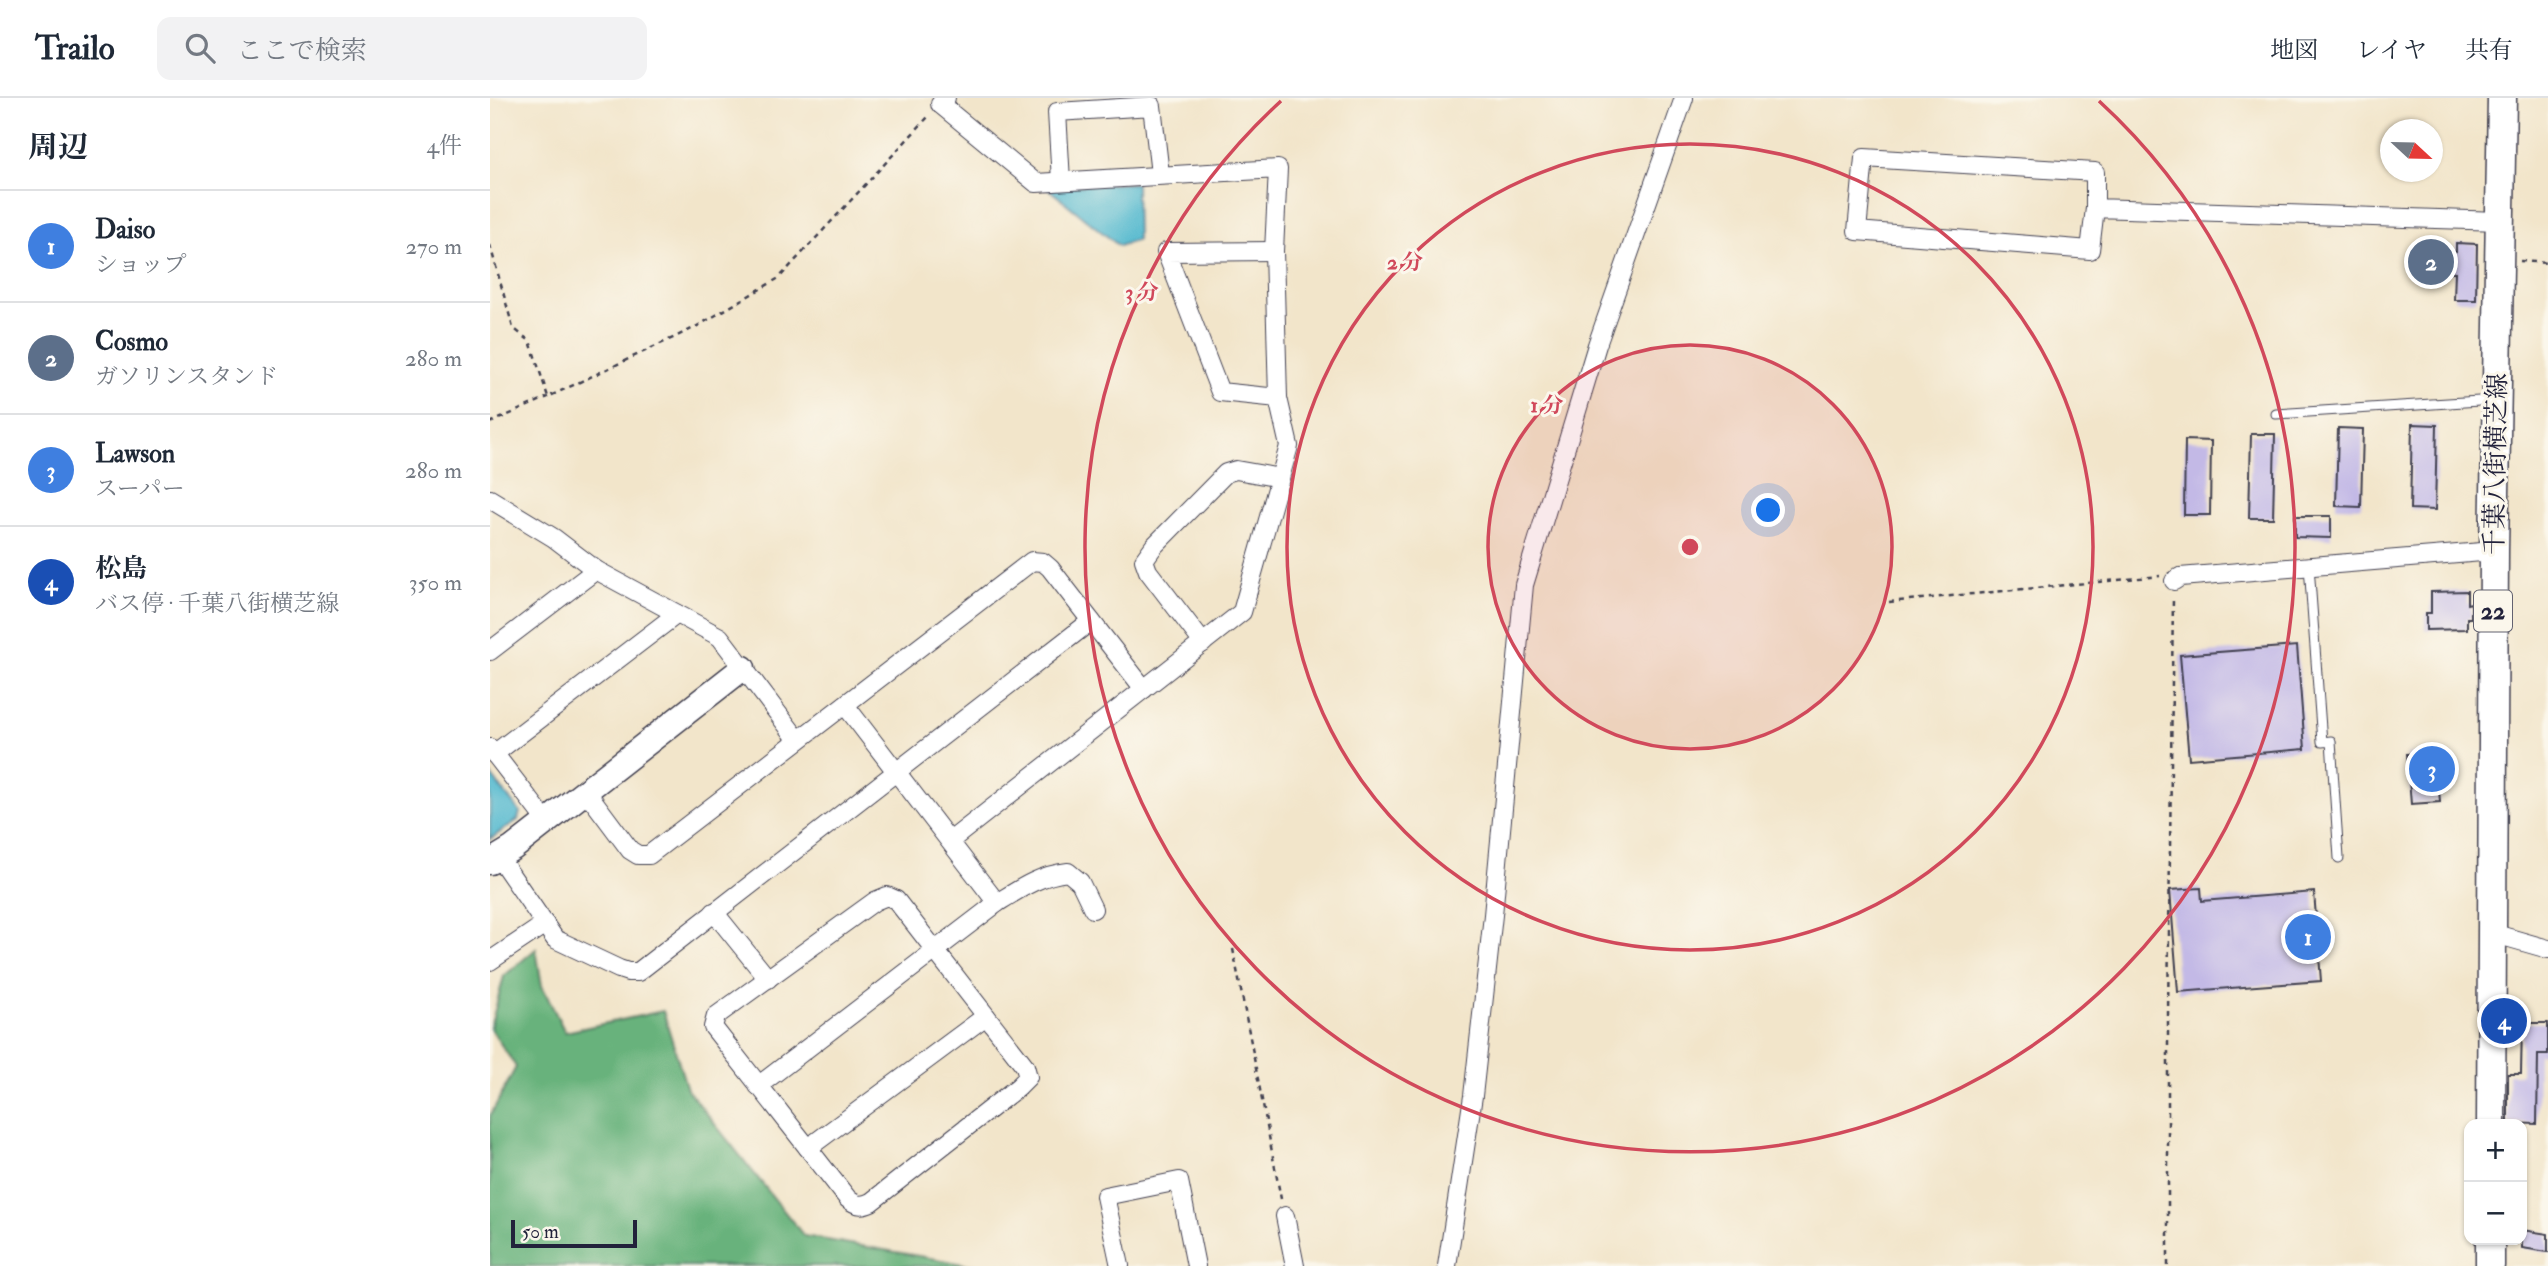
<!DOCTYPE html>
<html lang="ja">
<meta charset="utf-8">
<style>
:root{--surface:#fff;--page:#f2f2f3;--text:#1f2937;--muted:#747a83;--line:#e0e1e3;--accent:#b45309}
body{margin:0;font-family:"IM FELL Double Pica","Noto Serif JP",serif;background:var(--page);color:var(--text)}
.controls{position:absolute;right:21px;bottom:21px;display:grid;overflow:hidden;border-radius:14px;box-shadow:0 2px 5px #0004}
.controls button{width:63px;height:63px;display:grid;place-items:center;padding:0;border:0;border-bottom:2px solid var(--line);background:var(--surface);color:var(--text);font:35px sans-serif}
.compass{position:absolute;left:1890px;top:21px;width:63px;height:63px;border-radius:50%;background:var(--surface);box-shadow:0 2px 5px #0004;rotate:112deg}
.scale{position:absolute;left:21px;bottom:18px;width:126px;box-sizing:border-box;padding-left:7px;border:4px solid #22223b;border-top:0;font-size:19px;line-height:24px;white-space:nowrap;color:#22223b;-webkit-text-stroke:5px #fbf7ec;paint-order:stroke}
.you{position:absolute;left:1279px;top:413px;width:24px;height:24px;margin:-18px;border:5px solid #fff;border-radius:50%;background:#1a73e8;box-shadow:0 0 0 10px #1a73e833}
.badge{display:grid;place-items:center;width:46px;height:46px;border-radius:50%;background:var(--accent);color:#fff;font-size:23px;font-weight:700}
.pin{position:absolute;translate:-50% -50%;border:4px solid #fff;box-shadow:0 2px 7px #0006}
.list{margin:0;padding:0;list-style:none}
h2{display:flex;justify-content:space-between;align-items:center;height:91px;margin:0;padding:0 28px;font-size:30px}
h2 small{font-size:23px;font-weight:400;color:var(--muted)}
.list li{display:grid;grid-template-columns:46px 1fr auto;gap:21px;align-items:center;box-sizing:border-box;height:112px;padding:0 28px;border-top:2px solid var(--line)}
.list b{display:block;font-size:26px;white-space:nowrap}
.list p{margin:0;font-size:23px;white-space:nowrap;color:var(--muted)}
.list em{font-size:23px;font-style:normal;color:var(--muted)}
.icon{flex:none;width:38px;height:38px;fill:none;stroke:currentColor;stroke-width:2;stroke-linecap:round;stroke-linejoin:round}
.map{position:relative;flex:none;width:2058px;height:1168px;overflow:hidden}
header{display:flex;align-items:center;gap:42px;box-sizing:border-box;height:98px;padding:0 35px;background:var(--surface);border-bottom:2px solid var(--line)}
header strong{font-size:33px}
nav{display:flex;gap:38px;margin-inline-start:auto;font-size:24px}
.search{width:490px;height:63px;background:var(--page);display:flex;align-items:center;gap:18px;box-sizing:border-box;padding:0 24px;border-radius:14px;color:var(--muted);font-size:26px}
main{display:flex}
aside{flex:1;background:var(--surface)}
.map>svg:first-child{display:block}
</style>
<header>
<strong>Trailo</strong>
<div class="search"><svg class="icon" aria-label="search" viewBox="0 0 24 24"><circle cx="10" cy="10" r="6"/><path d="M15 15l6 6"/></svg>ここで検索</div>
<nav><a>地図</a><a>レイヤ</a><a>共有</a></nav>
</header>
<main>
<aside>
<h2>周辺<small>4件</small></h2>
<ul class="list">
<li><span class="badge" style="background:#3f7fe0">1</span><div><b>Daiso</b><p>ショップ</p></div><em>270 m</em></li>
<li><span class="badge" style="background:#5c6f8a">2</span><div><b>Cosmo</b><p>ガソリンスタンド</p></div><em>280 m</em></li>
<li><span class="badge" style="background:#3f7fe0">3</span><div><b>Lawson</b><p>スーパー</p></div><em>280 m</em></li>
<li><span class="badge" style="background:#1a4fb4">4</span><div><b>松島</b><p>バス停 · 千葉八街横芝線</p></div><em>350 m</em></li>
</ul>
</aside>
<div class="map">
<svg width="2058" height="1168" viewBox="0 0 2058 1168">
<rect width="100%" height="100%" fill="#fbf7ec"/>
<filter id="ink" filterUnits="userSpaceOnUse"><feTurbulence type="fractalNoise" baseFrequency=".0143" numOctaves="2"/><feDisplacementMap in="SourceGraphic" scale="14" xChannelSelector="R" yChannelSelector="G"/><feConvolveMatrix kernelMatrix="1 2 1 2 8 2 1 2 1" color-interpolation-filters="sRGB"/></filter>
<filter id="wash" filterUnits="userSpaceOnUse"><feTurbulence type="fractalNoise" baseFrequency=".00686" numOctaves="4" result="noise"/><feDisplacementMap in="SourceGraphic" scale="28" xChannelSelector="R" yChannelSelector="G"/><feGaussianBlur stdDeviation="1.57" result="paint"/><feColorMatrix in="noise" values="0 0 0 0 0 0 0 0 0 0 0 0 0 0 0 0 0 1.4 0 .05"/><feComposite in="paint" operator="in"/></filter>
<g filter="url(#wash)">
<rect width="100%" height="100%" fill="#f2e5ca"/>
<!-- forest -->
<polygon fill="#67b27b" stroke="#446a5b" stroke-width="2" points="46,851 52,888 75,934 173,913 197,991 314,1138 486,1168 0,1168 0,1018 26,969 0,930 14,878"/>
<!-- water -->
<g fill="#50b7ce" stroke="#396c84" stroke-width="2">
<polygon points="646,85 647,142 629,148 556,89"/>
<polygon points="0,676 30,714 28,722 0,741"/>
</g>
<g id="blocks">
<!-- building -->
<g fill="#c3b9e6">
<polygon points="1966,145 1987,146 1986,202 1964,202 1965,174 1934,173 1935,153 1966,154"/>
<polygon points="1922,326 1947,327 1945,412 1920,411"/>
<polygon points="1848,330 1873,331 1871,409 1846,408"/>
<polygon points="1761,336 1785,336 1783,420 1759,420"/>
<polygon points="1695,342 1721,343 1720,417 1694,417"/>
<polygon points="1805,418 1841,418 1841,440 1805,439"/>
<polygon points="1977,493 1977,506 1981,505 1981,520 1977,520 1977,531 1936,532 1936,515 1941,515 1941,494"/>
<polygon points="1807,548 1815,651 1699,661 1690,557"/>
<polygon points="1946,654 1950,704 1921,706 1917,656"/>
<polygon points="1711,790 1712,803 1824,794 1831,883 1688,894 1680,792"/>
<polygon points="2032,925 2058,925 2058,956 2048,956 2047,1026 2018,1025 2018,976 2031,976"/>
<polygon points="2032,1132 2058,1136 2058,1154 2032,1150"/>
</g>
</g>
</g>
<g filter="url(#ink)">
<use href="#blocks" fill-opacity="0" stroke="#413f50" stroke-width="2"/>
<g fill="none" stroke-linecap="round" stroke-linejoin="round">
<!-- lane casing -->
<g stroke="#413f50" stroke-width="11">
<g id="lane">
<polyline points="1786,316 2005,302"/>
<polyline points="1819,468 1832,644 1841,643 1849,760"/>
</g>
</g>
<!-- street casing -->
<g stroke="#413f50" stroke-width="20">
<g id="street">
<polyline points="456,0 450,6 546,85 788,71 784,153 788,300 799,348 752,514 460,743"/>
<polyline points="571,83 567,14 662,8 670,76"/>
<polyline points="1605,110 1600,152 1367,133 1374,60 1605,74 1605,110 2010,123"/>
<polyline points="784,153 676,154 730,294 788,300"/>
<polyline points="0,401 64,440 106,472 230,539 308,642"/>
<polyline points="1684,483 1690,479 2004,453"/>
<polyline points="713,545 658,473 654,462 664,448 736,375 746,372 790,380"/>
<polyline points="0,553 106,472"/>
<polyline points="355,607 507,805"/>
<polyline points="0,650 57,724"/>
<polyline points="4,656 187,516"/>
<polyline points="96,693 140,752 148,757 159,757 542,463 553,464 560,470 654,591"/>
<polyline points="8,758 65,841 129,871 138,874 148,874 601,523"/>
<path d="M397 798 406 802 535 968 538 979 528 989 381 1104C372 1108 367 1108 358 1101L223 929 226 918 385 803Z"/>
<polyline points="224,814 278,881"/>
<polyline points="2002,835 2058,851"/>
<polyline points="0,863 55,826"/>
<path d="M268 988 507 805C531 790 550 777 578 774L590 784 603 811"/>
<polyline points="318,1050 496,918"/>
<polyline points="795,1118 805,1168"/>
<polyline points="630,1168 615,1098 689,1083 706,1168"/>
<polyline points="957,1168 983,998 1003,817 1034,487 1107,247 1194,0"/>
</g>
</g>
<!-- secondary casing -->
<g stroke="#413f50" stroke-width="27">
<polyline id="secondary" points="0,764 23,750 253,570"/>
</g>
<!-- primary casing -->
<g stroke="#413f50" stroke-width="31">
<g id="primary">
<polyline points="2001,1026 2004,453 2012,0"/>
<polyline points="2000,1168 2000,1142"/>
</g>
</g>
<!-- path -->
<g stroke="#413f50" stroke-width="2.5" stroke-dasharray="5 5" stroke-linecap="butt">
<polyline points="0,147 23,230 40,243 58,299 204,230 289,180 438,19"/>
<polyline points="2030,163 2058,165"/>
<polyline points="0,325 58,299"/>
<polyline points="1399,504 1670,478"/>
<polyline points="743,851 791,1101"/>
<polyline points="1678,1168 1678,917 1683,499"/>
</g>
<!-- lane -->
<use href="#lane" stroke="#fff" stroke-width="9"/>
<!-- street -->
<use href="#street" stroke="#fff" stroke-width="18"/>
<!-- secondary -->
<use href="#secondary" stroke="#fff" stroke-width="24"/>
<!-- primary -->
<use href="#primary" stroke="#fff" stroke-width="28"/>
</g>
</g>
<!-- distance rings -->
<circle cx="1200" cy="449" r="202" fill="#d1495b" fill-opacity=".12"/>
<g fill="none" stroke="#d1495b" stroke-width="3.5">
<circle cx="1200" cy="449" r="202"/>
<circle cx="1200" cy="449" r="403"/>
<path d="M1609 3A605 605 0 1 1 791 3"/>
</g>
<g text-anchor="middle" stroke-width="6" stroke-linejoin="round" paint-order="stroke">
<!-- shield labels -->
<rect fill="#fbf7ec" stroke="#636270" stroke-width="2" x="1984" y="492.5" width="38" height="41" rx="5"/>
<g font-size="24" font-weight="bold" fill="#22223b">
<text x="2003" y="521">22</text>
</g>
<!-- street labels -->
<g font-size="26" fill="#22223b" stroke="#fbf7ec">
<text transform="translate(2005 366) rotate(-89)" y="9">千葉八街横芝線</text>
</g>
</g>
<circle cx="1200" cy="449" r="10" fill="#d1495b" stroke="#fbf7ec" stroke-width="3.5"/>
<g font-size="21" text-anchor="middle" font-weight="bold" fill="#d1495b" stroke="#fbf7ec" stroke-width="6" stroke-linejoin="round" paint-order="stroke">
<text x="915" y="171">2 分</text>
<text x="652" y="201">3 分</text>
<text x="1057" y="314">1 分</text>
</g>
</svg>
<div class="controls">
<button>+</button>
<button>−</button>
</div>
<svg class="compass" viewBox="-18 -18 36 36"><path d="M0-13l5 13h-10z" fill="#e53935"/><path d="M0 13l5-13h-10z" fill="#747a83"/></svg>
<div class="scale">50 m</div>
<div class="you"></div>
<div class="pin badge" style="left:1818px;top:839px;background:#3f7fe0">1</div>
<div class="pin badge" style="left:1941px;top:164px;background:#5c6f8a">2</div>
<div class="pin badge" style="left:1942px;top:671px;background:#3f7fe0">3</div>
<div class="pin badge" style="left:2014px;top:923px;background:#1a4fb4">4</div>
</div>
</main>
